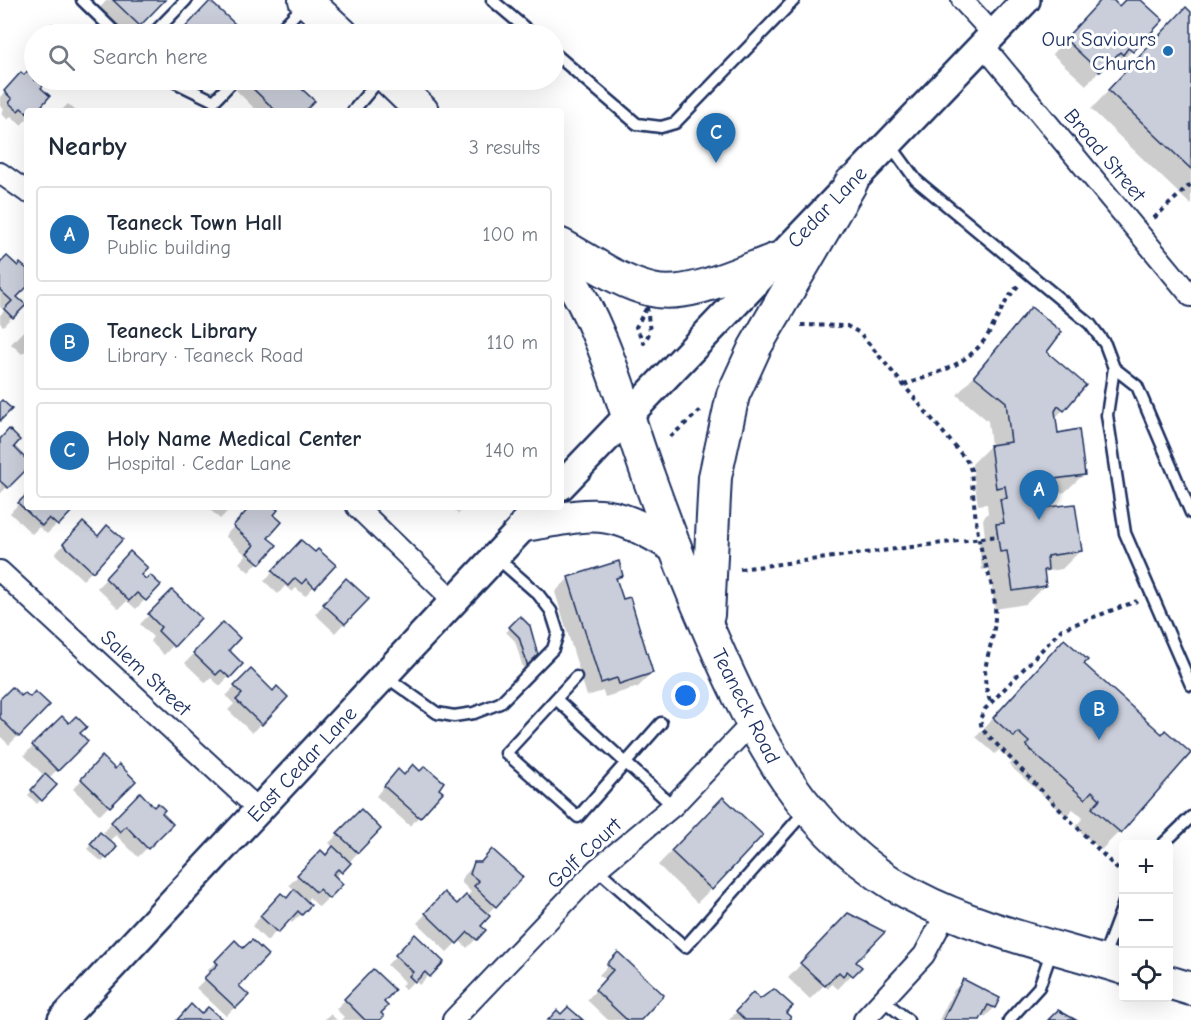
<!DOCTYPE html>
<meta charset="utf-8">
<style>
:root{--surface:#fff;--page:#f6f6f7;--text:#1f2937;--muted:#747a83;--line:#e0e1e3;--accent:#1f6fb2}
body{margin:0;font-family:"Comic Neue",sans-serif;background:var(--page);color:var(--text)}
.controls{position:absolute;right:18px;bottom:18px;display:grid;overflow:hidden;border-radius:6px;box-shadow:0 6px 24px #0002}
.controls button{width:54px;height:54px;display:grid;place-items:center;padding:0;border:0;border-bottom:2px solid var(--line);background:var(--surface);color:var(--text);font:30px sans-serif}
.you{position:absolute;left:686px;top:696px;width:21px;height:21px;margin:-15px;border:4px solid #fff;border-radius:50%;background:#1a73e8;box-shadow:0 0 0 9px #1a73e833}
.badge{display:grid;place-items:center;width:39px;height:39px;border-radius:50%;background:var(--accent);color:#fff;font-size:20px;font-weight:700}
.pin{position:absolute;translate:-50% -50px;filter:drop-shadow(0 2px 3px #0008)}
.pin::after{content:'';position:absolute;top:32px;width:21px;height:18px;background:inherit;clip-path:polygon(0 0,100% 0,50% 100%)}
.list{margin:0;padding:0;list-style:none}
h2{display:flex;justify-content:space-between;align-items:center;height:78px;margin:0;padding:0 24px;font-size:26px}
h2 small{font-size:20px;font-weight:400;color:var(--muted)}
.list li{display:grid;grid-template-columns:39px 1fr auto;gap:18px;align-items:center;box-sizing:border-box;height:96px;margin:0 12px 12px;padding:0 12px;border:2px solid var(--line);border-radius:6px}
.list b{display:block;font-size:22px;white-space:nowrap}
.list p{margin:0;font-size:20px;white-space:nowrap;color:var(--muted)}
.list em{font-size:20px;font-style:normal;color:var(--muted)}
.icon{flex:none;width:33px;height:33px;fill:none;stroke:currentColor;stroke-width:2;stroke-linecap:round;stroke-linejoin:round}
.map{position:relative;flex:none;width:1191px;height:1020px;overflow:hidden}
.search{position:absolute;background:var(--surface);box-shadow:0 6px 24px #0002;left:24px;top:24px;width:540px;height:66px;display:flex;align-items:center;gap:15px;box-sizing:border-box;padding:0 21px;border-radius:33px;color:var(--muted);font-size:22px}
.panel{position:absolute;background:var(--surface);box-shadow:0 6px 24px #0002;left:24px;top:108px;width:540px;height:402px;border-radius:6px}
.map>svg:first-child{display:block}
</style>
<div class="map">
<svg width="1191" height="1020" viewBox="0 0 1191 1020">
<rect width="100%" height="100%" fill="#fff"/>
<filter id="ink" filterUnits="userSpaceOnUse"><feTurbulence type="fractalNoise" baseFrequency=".0167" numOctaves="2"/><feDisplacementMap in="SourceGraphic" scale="12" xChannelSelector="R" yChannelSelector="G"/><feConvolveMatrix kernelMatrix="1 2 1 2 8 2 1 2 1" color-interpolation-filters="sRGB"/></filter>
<g filter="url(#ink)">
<!-- shadow -->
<g fill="#0003">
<polygon points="107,0 163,0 129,34 121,34 97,11"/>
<polygon points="1102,0 1111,0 1119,8 1126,0 1139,0 1161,20 1118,65 1114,62 1108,67 1105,65 1086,85 1052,54"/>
<polygon points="210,3 244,34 180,34"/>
<polygon points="1191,14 1191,205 1091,109 1168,28"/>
<polygon points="31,69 34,72 34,80 45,82 39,88 35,111 27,111 27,119 21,125 11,116 8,120 1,113 4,109 0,106 0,97 21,75 24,77"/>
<polygon points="246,80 290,80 312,101 303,111 257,111 236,90"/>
<polygon points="68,104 76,111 61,111"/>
<polygon points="8,258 27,272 27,285 15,297 24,305 3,326 0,323 0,315 4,311 0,307 0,265"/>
<polygon points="1031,309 1063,410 1054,419 1057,434 1084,474 1065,492 1036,497 1038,510 1080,551 1062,569 1044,572 1044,586 1026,604 995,609 989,569 982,570 979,544 985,537 983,519 988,513 987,504 978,505 972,464 991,445 988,421 957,395"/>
<polygon points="27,327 27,350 22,354 11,344"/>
<polygon points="0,441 27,462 27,467 0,494"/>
<polygon points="27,495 27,507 68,507 71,510 47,534 39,527 32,534 10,513"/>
<polygon points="207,507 232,507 220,519"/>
<polygon points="252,507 271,507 266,538 275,545 249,572 239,563 246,555 225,536"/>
<polygon points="451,507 465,507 458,514"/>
<polygon points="74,534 92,571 83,580 55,554"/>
<polygon points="292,551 315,554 334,565 305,596 296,588 292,592 285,586 278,594 264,581"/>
<polygon points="130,554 139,575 146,581 159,585 136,609 127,601 119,609 97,588"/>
<polygon points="622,575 615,582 652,673 638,687 605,697 603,691 587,696 555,592 569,578"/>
<polygon points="337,590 366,599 335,633 315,614"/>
<polygon points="172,592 199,618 164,655 150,641 153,637 140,624"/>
<polygon points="520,618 539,658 524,671 515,641 506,632"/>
<polygon points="223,624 227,650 241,664 220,686 211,678 206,683 185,663"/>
<polygon points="1064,641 1082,664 1119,832 1101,850 1075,827 1083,818 1073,809 1066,816 1009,765 1012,762 999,750 995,754 976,737"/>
<polygon points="251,671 273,693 286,697 252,733 228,710 234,704 226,696"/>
<polygon points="21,698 48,705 9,745 0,736 0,701"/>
<polygon points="62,718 86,741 48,779 55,785 37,804 28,795 45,777 24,755"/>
<polygon points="102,758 115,771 134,781 100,815 73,789"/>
<polygon points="403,776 441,793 410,826 376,796 389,780"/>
<polygon points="140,795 171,824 138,857 116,835 110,840 103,832"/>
<polygon points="361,811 379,829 335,878 328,898 319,907 309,897 301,914 292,923 288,919 267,941 252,926 272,904 286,899 295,890 289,885 321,852 326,856 334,848 329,843"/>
<polygon points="709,813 711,889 697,903 658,865"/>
<polygon points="100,834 115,848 102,862 87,849"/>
<polygon points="475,864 495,906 486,915 479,926 476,939 467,948 459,940 447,952 417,923 435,904 456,906 466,897 471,892 462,883 462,878"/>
<polygon points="834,929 859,967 838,989 832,984 828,989 824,985 810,999 788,978"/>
<polygon points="415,936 442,962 419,985 415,980 405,990 401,986 405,982 387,965"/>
<polygon points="235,942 243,951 237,986 247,995 226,1016 196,988 210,974 207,971"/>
<polygon points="618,955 639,1020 608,1020 587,1000 605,980 599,975"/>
<polygon points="373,971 382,1002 378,1020 341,1020 344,1017 336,1009"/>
<polygon points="963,981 994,1008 985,1017 981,1015 978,1020 939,1020 954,990"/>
<polygon points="760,1001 784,1013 786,1020 729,1020 744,1004"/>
<polygon points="330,1014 337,1020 324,1020"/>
</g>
<!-- building -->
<g fill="#caceda" stroke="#1b2f5e" stroke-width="1.5">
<polygon points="113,0 165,0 140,26"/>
<polygon points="1101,0 1113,0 1119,6 1125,0 1141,0 1163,20 1133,52 1128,48 1123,55 1120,52 1100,72 1065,39"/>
<polygon points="210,1 246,34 179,34"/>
<polygon points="1186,7 1191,12 1191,169 1108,90"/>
<polygon points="52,24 62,34 42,34"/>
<polygon points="31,67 34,70 34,80 47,82 41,88 50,96 37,111 27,111 27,113 21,108 18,111 9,103 12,99 4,91 21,72 24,75"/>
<polygon points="244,80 292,80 315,101 305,111 276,111"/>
<polygon points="7,256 18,266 20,263 27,269 27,287 17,297 26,305 13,318 4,309 12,301 0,290 0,263"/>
<polygon points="1031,307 1062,332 1047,352 1086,385 1064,411 1058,406 1055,411 1058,433 1079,429 1085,475 1031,482 1033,497 1038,497 1040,508 1075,504 1082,551 1047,556 1048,570 1044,570 1046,586 1013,591 1007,551 1000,552 996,524 1004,523 1000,499 1007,498 1005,486 996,488 990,445 1011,442 1006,402 974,376"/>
<polygon points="2,400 12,409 0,421 0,402"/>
<polygon points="9,429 20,440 14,447 27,460 27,469 8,488 0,481 0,439"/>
<polygon points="27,494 27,507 70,507 73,510 58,526 49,518 42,526 18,503"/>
<polygon points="250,507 274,507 278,510 274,515 282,522 268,538 277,545 260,564 247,553 254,545 233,526"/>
<polygon points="83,522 98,536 107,525 123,539 93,572 63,544"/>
<polygon points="301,540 315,552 318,549 336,565 315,588 306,579 302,584 295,578 288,586 272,571"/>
<polygon points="130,551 148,568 141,575 146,579 150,575 161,585 146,601 137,593 129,601 105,578"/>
<polygon points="619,561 623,576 616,578 623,599 630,597 653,673 619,684 617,678 601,683 568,577"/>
<polygon points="346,578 369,599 345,624 323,604"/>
<polygon points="172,590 201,618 174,647 158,631 161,627 148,614"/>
<polygon points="520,616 530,626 538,655 542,658 531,670 528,667 519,637 509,627"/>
<polygon points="223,622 240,638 229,650 243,664 230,678 221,670 216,675 193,653"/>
<polygon points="1064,639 1088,660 1084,664 1162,734 1165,730 1191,753 1121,833 1092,808 1100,799 1092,791 1085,799 1026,746 1029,742 1018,732 1014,737 993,718"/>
<polygon points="251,669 273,691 277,686 288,697 262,725 236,700 242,694 234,686"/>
<polygon points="12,687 21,696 25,693 30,697 35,691 50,705 19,737 0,718 0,699"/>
<polygon points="62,716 69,723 76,716 87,727 80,733 88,741 58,771 32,745"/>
<polygon points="102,756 115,769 119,764 136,781 110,807 81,779"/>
<polygon points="413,764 420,771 425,766 444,782 439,789 443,792 420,818 384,786 398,769 404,775"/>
<polygon points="45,774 57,785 42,801 31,790"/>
<polygon points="140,792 154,807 158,803 165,810 162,813 173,824 148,849 126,826 120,832 111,822"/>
<polygon points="723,797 763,835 712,890 671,851"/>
<polygon points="361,809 381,829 358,853 337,833"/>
<polygon points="100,832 117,847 107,859 90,844"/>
<polygon points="333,846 351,863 342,873 338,869 333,874 343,884 329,899 319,889 316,892 297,875 321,850 326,855"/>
<polygon points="492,849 523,877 496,907 474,886 479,881 470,874 474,862 481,862"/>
<polygon points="294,889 311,905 302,915 298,911 278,933 260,916 281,893 287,898"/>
<polygon points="444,892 457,904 466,895 490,916 481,926 486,930 477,940 468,932 457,944 425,913"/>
<polygon points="848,913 885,932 856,962 862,967 853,976 847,971 843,976 839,972 825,986 800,963"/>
<polygon points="415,934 444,962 430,977 425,972 415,982 409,976 413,972 395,955"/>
<polygon points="235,940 243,948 252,940 268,955 239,986 249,995 236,1008 204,978 218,964 215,961"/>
<polygon points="618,952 664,995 641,1020 627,1020 595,990 613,970 607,964"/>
<polygon points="373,969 395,990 384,1002 388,1006 381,1013 384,1016 380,1020 365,1020 344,999"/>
<polygon points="963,979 1000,998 995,1008 988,1005 980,1020 943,1020"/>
<polygon points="774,989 793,1006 786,1013 791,1017 788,1020 745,1020 736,1011 753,992 760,999"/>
<polygon points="191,1004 201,1014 208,1007 223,1020 177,1020"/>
<polygon points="568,1007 583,1020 548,1020 557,1010 561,1014"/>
<polygon points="1058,1010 1076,1020 1048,1020"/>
</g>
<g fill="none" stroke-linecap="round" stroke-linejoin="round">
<!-- lane casing -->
<g stroke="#1b2f5e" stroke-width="15">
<g id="lane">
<polyline points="82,0 117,34"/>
<polyline points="492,0 532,34"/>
<polyline points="153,34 186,0"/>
<polyline points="276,34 305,4"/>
<polyline points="554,53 637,124 661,127 675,123 794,0"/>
<polyline points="171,80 214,101 234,80"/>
<polyline points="353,111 379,80"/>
<polyline points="889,143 916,180 1090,324 1105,344 1114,368 1107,415 1125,533 1191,685"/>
<polyline points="1114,368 1137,386 1191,513"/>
<polyline points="385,676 437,713 454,716 474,713 500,703 553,649 558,633 551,611 538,594 496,557"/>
<polyline points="576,677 506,753 578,817 661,723"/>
<polyline points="556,699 673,806"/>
<polyline points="1163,844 1191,817"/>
<polyline points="597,869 685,947 807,809"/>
<polyline points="1103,959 1124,903"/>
<polyline points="883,1000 908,1020"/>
<polyline points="1009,1020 1039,987 1052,950"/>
</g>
</g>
<!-- street casing -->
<g stroke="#1b2f5e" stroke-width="24">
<g id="street">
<polyline points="962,0 993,34"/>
<polyline points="983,45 1191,296"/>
<polyline points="0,173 27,192"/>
<polyline points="357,507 454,601"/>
<polyline points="0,571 259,810"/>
<polyline points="453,1020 597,869 673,806 751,724"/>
<polyline points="864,1020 924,955 947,912"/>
</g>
</g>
<!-- secondary casing -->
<g stroke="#1b2f5e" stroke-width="32">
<g id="secondary">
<polyline points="561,486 1026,0"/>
<polyline points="62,1020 538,511"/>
</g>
</g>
<!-- primary casing -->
<g stroke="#1b2f5e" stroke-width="36">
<g id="primary">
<polyline points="305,0 342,34"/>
<polyline points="390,80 422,111"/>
<path d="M561 245C590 261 620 283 652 290 688 299 743 271 777 259"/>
<path d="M561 265C605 329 623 406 649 478 667 528 686 578 707 626 754 735 804 838 914 896 978 930 1054 946 1124 968"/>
<path d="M525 525C599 512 609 507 675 547"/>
<polyline points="708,615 715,477 733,395 755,347 851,183"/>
<polyline points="1168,982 1191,989"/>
</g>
</g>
<!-- path -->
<g stroke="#1b2f5e" stroke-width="4" stroke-dasharray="4.5 4.5" stroke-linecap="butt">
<polyline points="1154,218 1191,184"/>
<polygon points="647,307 650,332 644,343 636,327"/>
<path d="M801 325 847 326 860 333 967 461 971 470C973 493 975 517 979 540 984 564 997 592 995 617 994 651 976 668 991 703"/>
<path d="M904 385C937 373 970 365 989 333 999 316 1004 301 1018 286"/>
<polyline points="670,437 701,410"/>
<polyline points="740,569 998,536"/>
<polyline points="1124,876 982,729 980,719 985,709 1062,629 1137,601"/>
</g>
<!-- lane -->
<use href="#lane" stroke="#fff" stroke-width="10"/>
<!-- street -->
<use href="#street" stroke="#fff" stroke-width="20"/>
<!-- secondary -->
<use href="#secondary" stroke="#fff" stroke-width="27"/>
<!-- primary -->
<use href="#primary" stroke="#fff" stroke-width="32"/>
</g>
</g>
<!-- markers -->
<circle fill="#1f6fb2" stroke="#fff" stroke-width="2" cx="1168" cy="51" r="6"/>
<g text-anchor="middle" stroke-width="6" stroke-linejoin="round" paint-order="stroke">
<!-- poi labels -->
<g font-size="21" fill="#1b2f5e" stroke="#fff" text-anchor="end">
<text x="1156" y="46">Our Saviours<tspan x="1156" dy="24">Church</tspan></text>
</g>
<!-- street labels -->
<g font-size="21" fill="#1b2f5e" stroke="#fff">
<text transform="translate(1105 155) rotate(50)" y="7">Broad Street</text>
<text transform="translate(827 207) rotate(-46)" y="7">Cedar Lane</text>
<text transform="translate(146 673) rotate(43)" y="7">Salem Street</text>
<text transform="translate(746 706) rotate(63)" y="7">Teaneck Road</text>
<text transform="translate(302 764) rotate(-47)" y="7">East Cedar Lane</text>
<text transform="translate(584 853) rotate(-43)" y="7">Golf Court</text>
</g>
</g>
</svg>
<div class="controls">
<button>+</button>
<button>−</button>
<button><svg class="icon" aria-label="locate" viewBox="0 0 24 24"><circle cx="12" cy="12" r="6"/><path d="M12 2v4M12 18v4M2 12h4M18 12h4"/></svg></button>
</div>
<div class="you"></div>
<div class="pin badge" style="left:1039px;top:520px">A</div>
<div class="pin badge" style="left:1099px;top:740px">B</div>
<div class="pin badge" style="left:716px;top:163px">C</div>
<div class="search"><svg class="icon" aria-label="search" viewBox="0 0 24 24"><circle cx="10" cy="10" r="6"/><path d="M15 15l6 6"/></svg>Search here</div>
<section class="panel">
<h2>Nearby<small>3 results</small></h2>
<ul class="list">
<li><span class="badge">A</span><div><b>Teaneck Town Hall</b><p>Public building</p></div><em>100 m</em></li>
<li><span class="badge">B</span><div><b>Teaneck Library</b><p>Library · Teaneck Road</p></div><em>110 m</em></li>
<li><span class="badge">C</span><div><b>Holy Name Medical Center</b><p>Hospital · Cedar Lane</p></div><em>140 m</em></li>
</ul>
</section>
</div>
